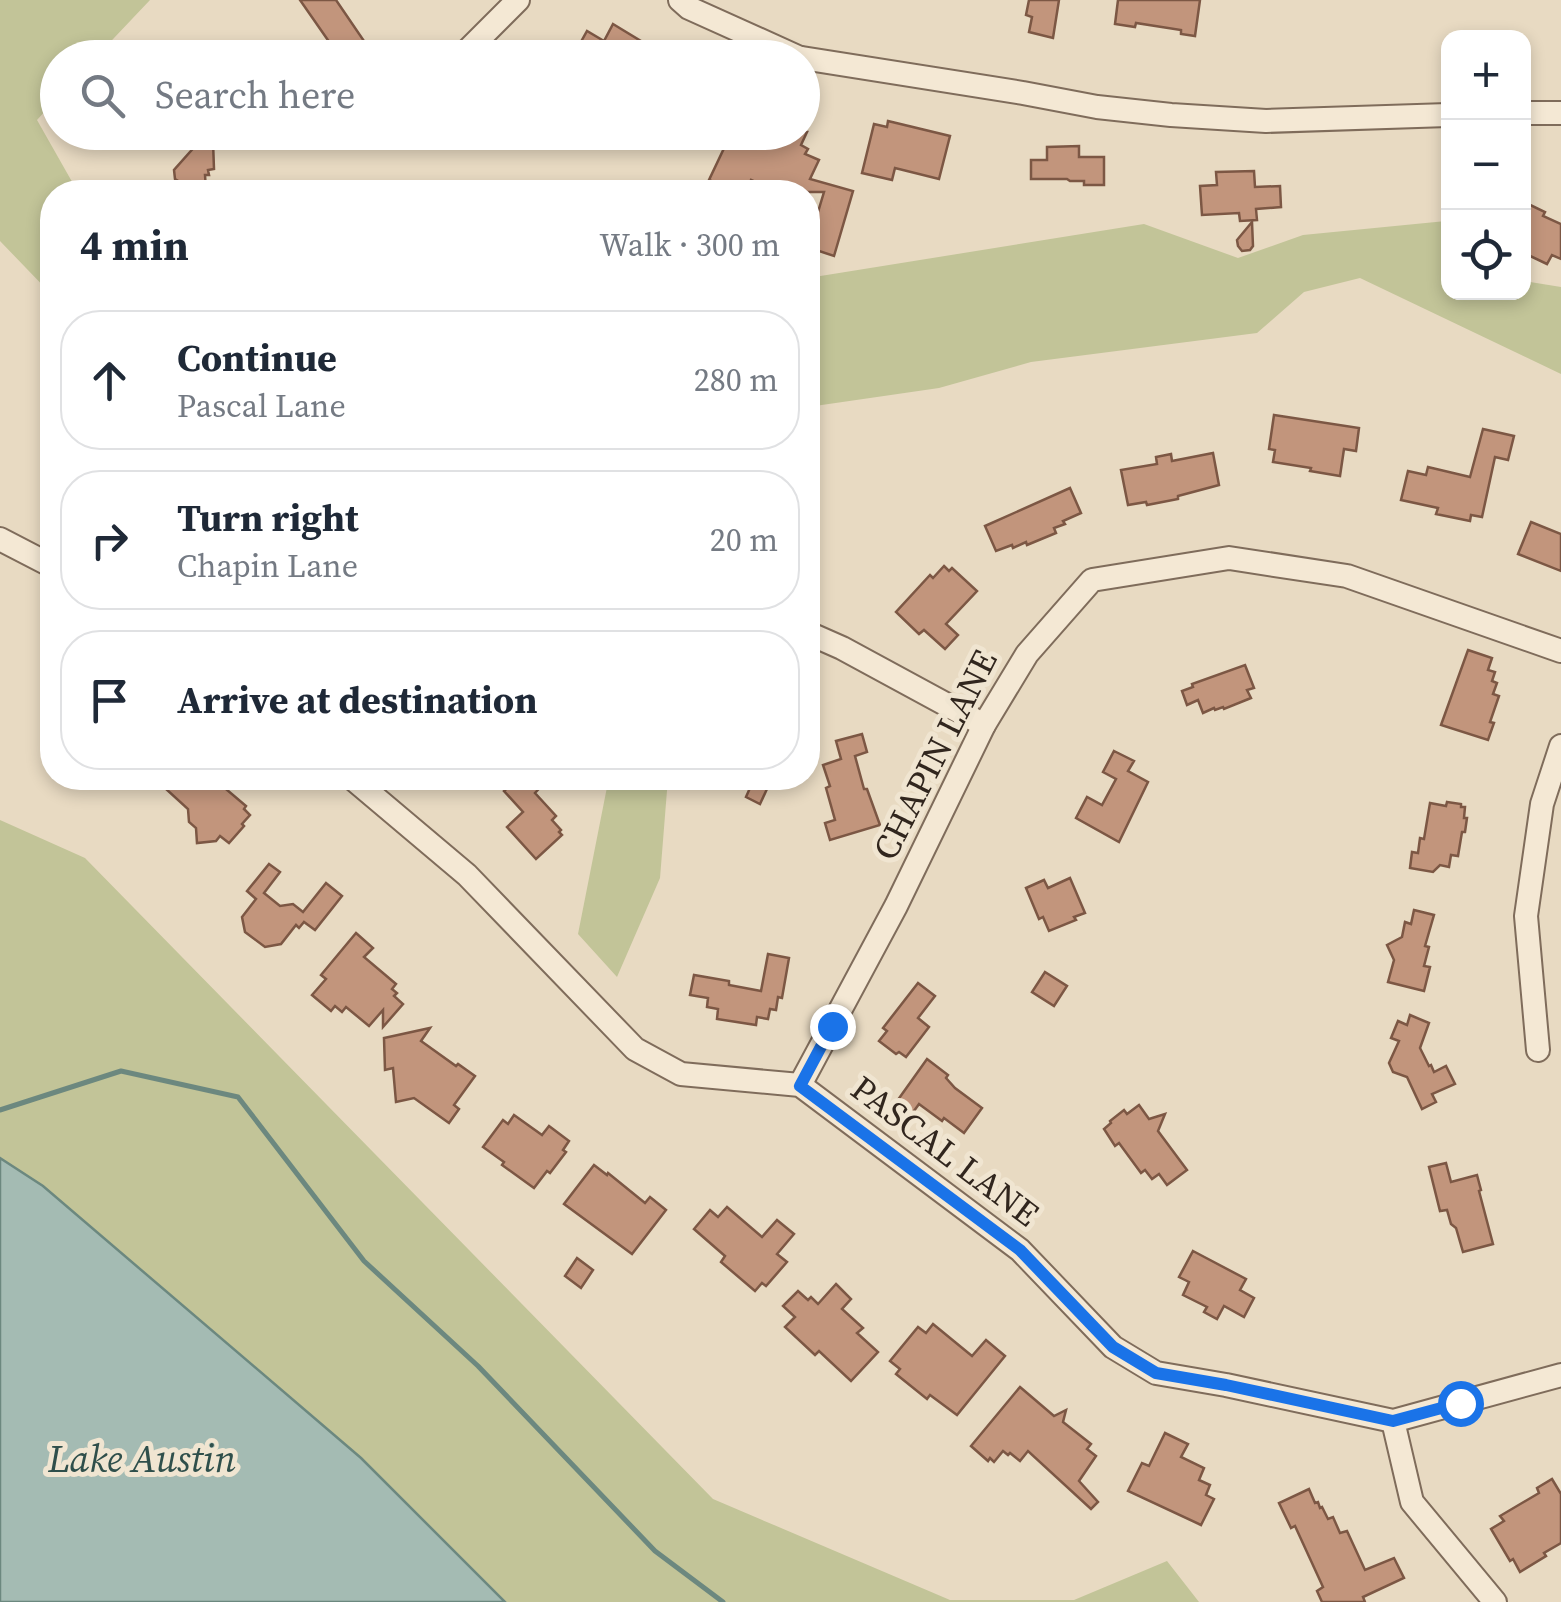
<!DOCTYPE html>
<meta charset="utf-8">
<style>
:root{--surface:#fff;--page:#f6f6f7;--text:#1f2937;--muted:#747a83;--line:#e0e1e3}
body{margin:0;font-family:"Source Serif 4",serif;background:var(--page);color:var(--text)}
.controls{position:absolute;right:30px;top:30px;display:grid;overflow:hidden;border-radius:20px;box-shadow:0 5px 15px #0003}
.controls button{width:90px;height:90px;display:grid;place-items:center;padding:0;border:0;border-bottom:2px solid var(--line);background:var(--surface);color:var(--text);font:50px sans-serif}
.stop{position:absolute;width:30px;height:30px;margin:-22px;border:8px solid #1a73e8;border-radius:50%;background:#fff}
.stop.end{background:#1a73e8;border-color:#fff;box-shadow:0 2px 10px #0008}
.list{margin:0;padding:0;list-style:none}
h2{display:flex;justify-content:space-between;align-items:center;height:130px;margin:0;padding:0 40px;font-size:42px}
h2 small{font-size:32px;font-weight:400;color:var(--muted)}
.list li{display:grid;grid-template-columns:65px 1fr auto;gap:30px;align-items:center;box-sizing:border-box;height:140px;margin:0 20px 20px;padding:0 20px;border:2px solid var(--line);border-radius:40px}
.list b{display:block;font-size:38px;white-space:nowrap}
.list p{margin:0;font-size:32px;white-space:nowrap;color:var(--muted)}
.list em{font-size:32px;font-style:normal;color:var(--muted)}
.icon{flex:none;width:55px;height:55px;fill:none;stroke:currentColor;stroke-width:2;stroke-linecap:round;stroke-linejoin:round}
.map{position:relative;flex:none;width:1561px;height:1602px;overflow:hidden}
.search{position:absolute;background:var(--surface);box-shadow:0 5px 15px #0003;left:40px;top:40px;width:780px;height:110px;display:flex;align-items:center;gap:25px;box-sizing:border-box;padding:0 35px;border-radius:55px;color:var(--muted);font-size:38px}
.panel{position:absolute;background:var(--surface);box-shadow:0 5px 15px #0003;left:40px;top:180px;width:780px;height:610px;border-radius:40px}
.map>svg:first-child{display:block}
</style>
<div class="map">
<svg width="1561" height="1602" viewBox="0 0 1561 1602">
<rect width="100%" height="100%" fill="#e8dac2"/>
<!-- green -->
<g fill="#c2c498">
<polygon points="0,0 150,0 96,57 58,58 57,98 37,120 75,187 88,192 52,192 52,295 0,241"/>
<polygon points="1446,221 1448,226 1448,292 1524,292 1524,281 1561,287 1561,374 1360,278 1304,292 1257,333 1031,362 939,388 808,407 808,278 1144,224 1238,258 1303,235"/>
<polygon points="607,778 668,778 660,878 617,977 578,934 608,782"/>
<polygon points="0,820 85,858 713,1499 950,1600 1074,1600 1167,1561 1199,1602 505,1602 361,1458 43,1186 0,1158"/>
</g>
<!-- water -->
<polygon fill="#a4bbb3" stroke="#6c887f" stroke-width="2.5" points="0,1158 43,1186 361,1458 505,1602 0,1602"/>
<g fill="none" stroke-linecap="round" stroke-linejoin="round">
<!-- stream -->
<polyline stroke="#6c887f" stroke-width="5" points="0,1110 121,1071 238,1097 364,1261 478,1366 655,1551 723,1602"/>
</g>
<!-- building -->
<g fill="#c2957c" stroke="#7c5744" stroke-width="2.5">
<polygon points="300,0 336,0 364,41 339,56"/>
<polygon points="1029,0 1059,0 1053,38 1029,32 1032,17 1026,15"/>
<polygon points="1118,0 1200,0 1195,36 1181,34 1181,30 1136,23 1135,27 1115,24"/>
<polygon points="613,24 649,46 641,58 572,58 587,31 604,41"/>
<polygon points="888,121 950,136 939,179 895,168 892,180 862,173 874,124 887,127"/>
<polygon points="172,132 217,132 218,140 213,141 214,169 208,170 209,175 205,175 206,190 183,192 183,184 175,179 174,170 197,144 173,148"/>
<polygon points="701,132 761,132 774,139 777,132 807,132 801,145 808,149 805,154 819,160 810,179 853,191 834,256 810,248 815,233 812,232 824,192 777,192 751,180 745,192 734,192 709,180 726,144"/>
<polygon points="1079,146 1079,157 1104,157 1104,185 1084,185 1084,181 1070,181 1067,179 1031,179 1031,160 1047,160 1047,147"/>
<polygon points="1254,171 1255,187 1280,186 1281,207 1256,209 1257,220 1240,221 1239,213 1202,215 1200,186 1217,185 1216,172"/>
<polygon points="1524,202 1545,212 1543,216 1561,224 1561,259 1552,255 1547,264 1524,253"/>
<polygon points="1252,222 1253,246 1250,250 1242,251 1238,246 1237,240"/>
<polygon points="1274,415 1359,428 1356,451 1344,449 1340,476 1310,471 1311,468 1273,462 1275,450 1269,449"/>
<polygon points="1483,429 1514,436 1508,460 1495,457 1482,517 1471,515 1470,521 1436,514 1438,508 1401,500 1408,471 1426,475 1428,467 1470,477"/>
<polygon points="1213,453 1219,485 1178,496 1178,499 1147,505 1146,502 1128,505 1121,470 1157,464 1156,457 1171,454 1172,461"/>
<polygon points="1070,488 1081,513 1063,521 1065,524 1054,528 1056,533 1027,545 1026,542 1013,548 1012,545 996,551 985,526"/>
<polygon points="1531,522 1561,534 1561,571 1518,554"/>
<polygon points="944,566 949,571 952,568 977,591 946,624 958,635 945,649 924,630 919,634 896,612 930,575 933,578"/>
<polygon points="1468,650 1492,658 1488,670 1495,672 1492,681 1497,683 1493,694 1499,696 1490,722 1494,723 1488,740 1441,725"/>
<polygon points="1245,665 1254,688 1247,690 1251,698 1224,709 1223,707 1215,710 1214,708 1203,713 1198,700 1187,705 1182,691 1193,687 1192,684"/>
<polygon points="862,734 867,752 855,756 864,789 867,789 880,825 830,840 825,823 835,820 826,788 830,786 823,765 841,759 836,741"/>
<polygon points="1114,751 1134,761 1128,771 1148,782 1119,842 1076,818 1087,797 1102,805 1116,779 1103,772"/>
<polygon points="154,778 213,778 246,806 244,809 250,815 242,824 244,826 229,843 220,836 216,841 197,843 196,828 189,822 188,809"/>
<polygon points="518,778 549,778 535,793 556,816 552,820 561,830 559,832 562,835 536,859 507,827 523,812 504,791"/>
<polygon points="727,778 772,778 760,804 746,797 750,788"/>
<polygon points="1447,802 1461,804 1461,807 1465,807 1464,818 1467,818 1465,832 1462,832 1458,856 1451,855 1449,867 1440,865 1433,872 1410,868 1412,852 1418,853 1420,838 1424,839 1430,803 1446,806"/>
<polygon points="269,864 280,872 264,893 280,906 293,904 303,912 326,883 342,896 315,930 304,922 299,928 296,925 281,944 265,947 245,932 242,917 256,899 247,891"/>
<polygon points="1070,878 1085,913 1074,917 1076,920 1049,931 1043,917 1039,919 1026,888 1044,880 1048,888"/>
<polygon points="1414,910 1434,915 1425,946 1429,947 1424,966 1430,967 1424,991 1388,982 1394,960 1387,945 1402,937 1405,922 1411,924"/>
<polygon points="356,933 373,948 364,957 396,984 392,989 397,993 394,996 403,1004 383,1027 383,1010 369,1026 346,1007 342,1012 335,1006 331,1011 312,995 326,979 321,975"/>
<polygon points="768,954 789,958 782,998 778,997 776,1010 770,1009 768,1019 757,1017 756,1025 717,1019 718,1009 707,1007 708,998 690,995 694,975 729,981 729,985 761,991"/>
<polygon points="1045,972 1067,986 1054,1006 1032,992"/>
<polygon points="918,983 935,996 918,1018 929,1027 906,1057 899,1052 896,1054 879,1041 887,1031 883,1028"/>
<polygon points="1410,1015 1429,1023 1420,1048 1429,1066 1431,1065 1434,1072 1446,1066 1455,1084 1432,1094 1436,1102 1422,1109 1407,1077 1393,1072 1389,1063 1399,1041 1391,1038 1398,1021 1407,1025"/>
<polygon points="430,1028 421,1041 456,1066 458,1064 475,1076 454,1105 459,1109 449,1123 414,1098 396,1102 393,1068 385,1070 384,1038"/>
<polygon points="927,1059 948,1075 946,1078 955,1088 982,1108 964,1133 944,1118 942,1121 919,1104 906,1122 890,1111"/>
<polygon points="1139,1105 1149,1119 1165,1114 1158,1131 1187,1170 1167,1185 1159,1174 1152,1179 1145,1170 1141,1173 1119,1143 1115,1146 1104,1129 1111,1123 1110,1121 1124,1110 1127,1114"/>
<polygon points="514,1115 542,1135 549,1126 569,1141 563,1150 566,1152 550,1173 547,1171 534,1188 502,1165 504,1162 483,1147 503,1120 508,1124"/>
<polygon points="1446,1163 1451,1182 1477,1175 1481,1190 1479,1191 1493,1244 1463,1252 1456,1228 1451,1224 1447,1210 1440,1211 1429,1167"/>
<polygon points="594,1165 607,1175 608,1173 645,1203 650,1197 666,1210 632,1254 564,1204"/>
<polygon points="727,1207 762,1237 777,1220 794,1234 777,1254 787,1262 766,1286 762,1283 755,1291 721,1262 725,1256 694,1229 710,1210 718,1217"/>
<polygon points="1193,1251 1246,1279 1240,1290 1254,1298 1244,1317 1224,1306 1217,1319 1204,1312 1207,1307 1183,1295 1189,1282 1179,1277"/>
<polygon points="577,1258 593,1270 581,1288 565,1276"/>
<polygon points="836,1284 851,1299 842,1309 863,1328 857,1333 878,1352 851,1381 819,1351 815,1355 785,1327 795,1317 783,1306 798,1291 808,1300 811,1297 818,1304"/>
<polygon points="933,1324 972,1356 986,1340 1005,1356 957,1415 930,1395 927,1399 896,1374 900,1369 890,1361 918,1327 926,1333"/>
<polygon points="1020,1387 1054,1416 1066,1410 1063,1422 1091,1444 1087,1449 1096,1456 1079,1481 1098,1502 1091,1509 1028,1451 1020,1461 1010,1453 1008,1455 1003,1451 994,1462 990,1458 988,1461 971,1446"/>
<polygon points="1165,1433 1188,1444 1181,1457 1204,1468 1199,1480 1210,1485 1206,1495 1214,1499 1201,1525 1128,1491 1142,1463 1149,1466"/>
<polygon points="1552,1479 1561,1494 1561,1543 1544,1553 1546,1556 1520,1572 1513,1559 1510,1561 1491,1529 1504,1521 1500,1516 1539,1493 1537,1488"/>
<polygon points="1309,1489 1315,1503 1318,1502 1320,1508 1322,1507 1328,1519 1333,1517 1340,1533 1347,1531 1365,1570 1394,1558 1404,1578 1363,1597 1365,1602 1322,1602 1317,1591 1323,1587 1295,1526 1291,1528 1279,1503"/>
</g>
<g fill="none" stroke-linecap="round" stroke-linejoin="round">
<!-- minor casing -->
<g stroke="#7f6c5b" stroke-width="26">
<g id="minor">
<polyline points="680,0 689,8 800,58"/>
<polyline points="460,58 518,0"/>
<polyline points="802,58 1023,93 1097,107 1171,115 1266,121 1448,115"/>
<polyline points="1524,113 1561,113"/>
<polyline points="0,539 52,566"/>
<polyline points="808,633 842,648 984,725"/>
<polyline points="352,778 467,875 635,1049 681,1074 800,1085 1020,1250 1113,1347 1156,1373 1226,1385 1393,1421 1561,1375"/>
<polyline points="1538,1050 1526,916 1542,804 1561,746"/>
<polyline points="800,1085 896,906 984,725 1027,654 1092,580 1229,558 1347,576 1561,651"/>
<polyline points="1393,1421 1412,1502 1495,1602"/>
</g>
</g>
<!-- minor -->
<use href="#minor" stroke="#f4e8d4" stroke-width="22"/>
</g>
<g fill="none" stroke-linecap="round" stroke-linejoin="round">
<!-- route -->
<polyline stroke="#1a73e8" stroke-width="12" points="832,1026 800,1086 1020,1250 1113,1347 1156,1373 1226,1385 1393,1421 1460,1403"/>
</g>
<g text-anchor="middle" stroke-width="10" stroke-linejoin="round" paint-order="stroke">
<!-- street labels -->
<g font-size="35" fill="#31261e" stroke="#f0e5d1">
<text transform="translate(935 755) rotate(-63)" y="12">CHAPIN LANE</text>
<text transform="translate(945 1151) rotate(37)" y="12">PASCAL LANE</text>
</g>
<!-- water labels -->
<g font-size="38" font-style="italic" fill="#2f4f4b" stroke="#f0e5d1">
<text x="142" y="1472">Lake Austin</text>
</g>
</g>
</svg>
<div class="controls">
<button>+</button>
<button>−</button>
<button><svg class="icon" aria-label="locate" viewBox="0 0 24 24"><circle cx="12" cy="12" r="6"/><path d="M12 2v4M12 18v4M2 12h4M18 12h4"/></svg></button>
</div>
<div class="stop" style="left:1460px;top:1403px"></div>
<div class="stop end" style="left:832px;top:1026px"></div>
<div class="search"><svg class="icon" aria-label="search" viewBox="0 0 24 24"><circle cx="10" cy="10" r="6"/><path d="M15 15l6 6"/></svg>Search here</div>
<section class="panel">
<h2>4 min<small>Walk · 300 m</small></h2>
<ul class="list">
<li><svg class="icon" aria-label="ahead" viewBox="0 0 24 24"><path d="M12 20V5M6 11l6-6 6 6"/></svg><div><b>Continue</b><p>Pascal Lane</p></div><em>280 m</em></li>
<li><svg class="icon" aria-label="right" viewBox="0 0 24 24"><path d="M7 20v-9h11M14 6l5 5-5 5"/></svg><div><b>Turn right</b><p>Chapin Lane</p></div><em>20 m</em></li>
<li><svg class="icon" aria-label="arrive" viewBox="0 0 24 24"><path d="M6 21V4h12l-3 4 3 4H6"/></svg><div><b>Arrive at destination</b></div></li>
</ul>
</section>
</div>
